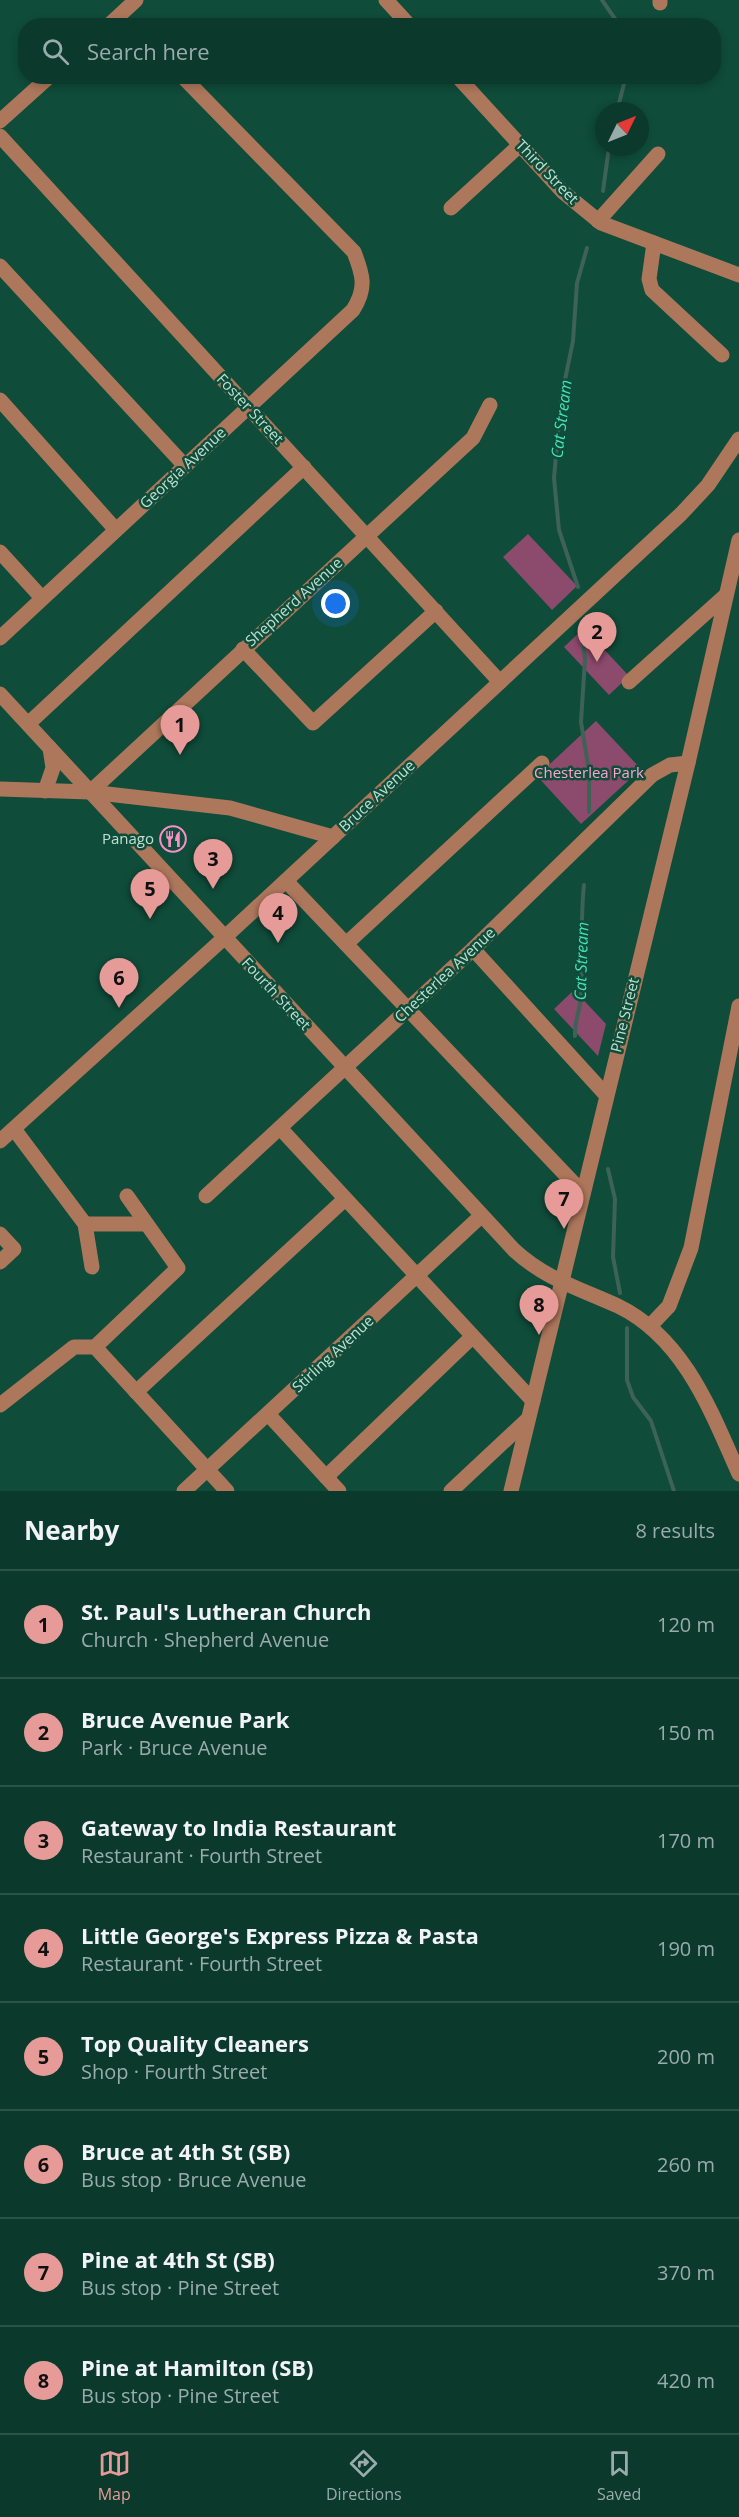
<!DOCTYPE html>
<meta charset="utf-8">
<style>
:root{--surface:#0b392c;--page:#194438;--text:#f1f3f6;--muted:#9aaca9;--line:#2b5348;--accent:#e69b98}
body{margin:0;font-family:"Open Sans",sans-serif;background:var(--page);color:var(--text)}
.compass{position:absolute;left:595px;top:102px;width:54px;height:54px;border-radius:50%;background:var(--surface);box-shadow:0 3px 9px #0003;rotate:47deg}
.you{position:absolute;left:336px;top:604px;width:21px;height:21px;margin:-15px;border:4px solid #fff;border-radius:50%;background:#1a73e8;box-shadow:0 0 0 9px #1a73e833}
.badge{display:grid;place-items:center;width:39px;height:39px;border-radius:50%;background:var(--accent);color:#111;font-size:20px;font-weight:700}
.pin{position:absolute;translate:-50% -50px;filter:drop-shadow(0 2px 3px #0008)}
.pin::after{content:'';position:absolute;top:32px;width:21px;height:18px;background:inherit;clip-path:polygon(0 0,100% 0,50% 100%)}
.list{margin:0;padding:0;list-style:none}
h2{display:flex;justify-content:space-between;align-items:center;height:78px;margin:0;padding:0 24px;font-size:26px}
h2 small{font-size:20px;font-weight:400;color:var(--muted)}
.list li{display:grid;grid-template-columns:39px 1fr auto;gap:18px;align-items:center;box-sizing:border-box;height:108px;padding:0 24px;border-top:2px solid var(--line)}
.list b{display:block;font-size:22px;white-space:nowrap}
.list p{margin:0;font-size:20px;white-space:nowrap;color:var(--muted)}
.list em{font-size:20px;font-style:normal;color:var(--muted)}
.icon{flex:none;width:33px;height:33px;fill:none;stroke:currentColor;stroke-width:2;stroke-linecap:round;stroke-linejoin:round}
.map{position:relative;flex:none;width:739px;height:1491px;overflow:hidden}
.search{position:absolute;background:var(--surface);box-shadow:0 3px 9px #0003;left:18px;right:18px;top:18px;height:66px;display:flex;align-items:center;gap:15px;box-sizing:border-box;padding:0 21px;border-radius:24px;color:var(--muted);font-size:22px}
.sheet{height:942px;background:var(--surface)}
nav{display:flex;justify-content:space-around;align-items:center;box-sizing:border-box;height:84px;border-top:2px solid var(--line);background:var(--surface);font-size:16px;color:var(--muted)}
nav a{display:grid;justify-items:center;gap:3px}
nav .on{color:var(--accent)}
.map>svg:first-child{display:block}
</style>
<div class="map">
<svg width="739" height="1491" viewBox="0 0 739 1491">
<rect width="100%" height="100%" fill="#0f4c3a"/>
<!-- green -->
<g fill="#8c4a6d">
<polygon points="528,534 577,586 552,610 503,557"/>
<polygon points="584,628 629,676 609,695 564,647"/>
<polygon points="596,721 641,769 581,824 537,776"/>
<polygon points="574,990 606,1024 598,1056 554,1009"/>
</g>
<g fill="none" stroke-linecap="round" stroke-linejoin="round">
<!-- stream -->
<g stroke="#3e6256" stroke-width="4">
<polyline points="602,0 620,26"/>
<polyline points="617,111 626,76"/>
<polyline points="603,191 609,147"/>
<polyline points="578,587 559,530 554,478 561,399 573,341 577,283 587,248"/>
<polyline points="583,641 585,659 581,722 589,771 589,812"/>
<path d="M575 1036C574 1021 581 1009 581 994 583 958 580 921 584 885"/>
<polyline points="608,1169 615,1199 613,1257 620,1293"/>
<polyline points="627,1328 627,1380 633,1397 651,1421 674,1491"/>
</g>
<!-- minor -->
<g stroke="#ad775b" stroke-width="15">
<polyline points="386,0 410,26"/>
<polyline points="660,3 660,0"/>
<polyline points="108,26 136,0"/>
<polyline points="457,76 563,192 601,223 739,275"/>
<polyline points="0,121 50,76"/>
<polyline points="0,136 500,682"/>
<polyline points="451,208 520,145"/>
<polyline points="598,221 658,154"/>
<polyline points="654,243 649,279 652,290 722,355"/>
<polyline points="0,266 185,466"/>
<polyline points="0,400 116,530"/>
<polyline points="0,552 42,598"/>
<path d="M0 638 353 310C367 288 363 275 354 252L182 76"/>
<polyline points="243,649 313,723 436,611"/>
<polyline points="629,682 726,595"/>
<path d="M0 694 514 1250C545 1279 581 1289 618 1306 684 1338 711 1411 739 1474"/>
<polyline points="28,724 304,467"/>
<polyline points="0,789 90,792 230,808 333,837"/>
<polyline points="45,791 53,768 50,748"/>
<polyline points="90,792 473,438 490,405"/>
<polyline points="286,881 582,1192"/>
<polyline points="346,944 542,763"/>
<polyline points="473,949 606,1095"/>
<polyline points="280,1128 533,1401"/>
<polyline points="14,1129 85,1224 92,1267"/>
<polyline points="0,1141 224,938 681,514 708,485 739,439"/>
<polyline points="206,1196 473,949 652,775 670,765 688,763"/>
<polyline points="85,1224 145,1224"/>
<polyline points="0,1234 14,1249 0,1262"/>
<polyline points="650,1326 669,1306 691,1248 739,1006"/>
<polyline points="95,1347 227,1491"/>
<polyline points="136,1392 345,1199"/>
<polyline points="0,1405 74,1347 95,1347 178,1268 127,1196"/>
<polyline points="268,1414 339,1491"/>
<polyline points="326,1477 472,1337"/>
<polyline points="184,1491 481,1216"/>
<polyline points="451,1491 528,1419"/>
<polyline points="511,1491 688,763 739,540"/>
</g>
</g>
<!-- icons -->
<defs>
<g id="restaurant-ring" transform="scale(1.35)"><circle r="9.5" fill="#0f4c3a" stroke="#fa8fc7" stroke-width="1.5"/><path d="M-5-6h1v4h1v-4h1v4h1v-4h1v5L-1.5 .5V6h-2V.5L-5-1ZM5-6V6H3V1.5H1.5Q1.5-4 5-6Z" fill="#fa8fc7"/></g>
</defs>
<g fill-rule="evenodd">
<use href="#restaurant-ring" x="173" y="839"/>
</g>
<g text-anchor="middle" stroke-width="5" stroke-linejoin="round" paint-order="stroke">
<!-- street labels -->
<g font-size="15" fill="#bde0d1" stroke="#0f4c3a">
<text transform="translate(547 172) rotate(46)" y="5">Third Street</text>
<text transform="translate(250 409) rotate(47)" y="5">Foster Street</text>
<text transform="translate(183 468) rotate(-43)" y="5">Georgia Avenue</text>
<text transform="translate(294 602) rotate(-42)" y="5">Shepherd Avenue</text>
<text transform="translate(377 796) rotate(-43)" y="5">Bruce Avenue</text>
<text transform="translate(445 975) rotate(-43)" y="5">Chesterlea Avenue</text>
<text transform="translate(276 994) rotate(47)" y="5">Fourth Street</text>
<text transform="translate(625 1015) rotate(-76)" y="5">Pine Street</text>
<text transform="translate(333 1354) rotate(-43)" y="5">Stirling Avenue</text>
</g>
<!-- park labels -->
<g font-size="15" fill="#fba4d0" stroke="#0f4c3a">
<text x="589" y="778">Chesterlea Park</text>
</g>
<!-- poi labels -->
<g font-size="15" fill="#bde0d1" stroke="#0f4c3a" text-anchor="end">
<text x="154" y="844">Panago</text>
</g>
<!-- water labels -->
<g font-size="16" font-style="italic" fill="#47e2b2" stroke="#0f4c3a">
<text transform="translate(561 419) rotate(-83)" y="6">Cat Stream</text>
<text transform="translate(581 961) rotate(-88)" y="6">Cat Stream</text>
</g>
</g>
</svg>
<svg class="compass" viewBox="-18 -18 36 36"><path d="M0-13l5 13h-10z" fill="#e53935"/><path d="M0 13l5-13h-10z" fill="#9aaca9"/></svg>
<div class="you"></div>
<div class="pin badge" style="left:180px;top:755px">1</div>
<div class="pin badge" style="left:597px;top:662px">2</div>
<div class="pin badge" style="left:213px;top:889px">3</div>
<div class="pin badge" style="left:278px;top:943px">4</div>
<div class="pin badge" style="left:150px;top:919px">5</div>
<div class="pin badge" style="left:119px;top:1008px">6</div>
<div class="pin badge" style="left:564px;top:1229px">7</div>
<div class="pin badge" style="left:539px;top:1335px">8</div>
<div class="search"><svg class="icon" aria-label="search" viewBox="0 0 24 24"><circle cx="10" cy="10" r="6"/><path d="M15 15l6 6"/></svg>Search here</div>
</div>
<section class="sheet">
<h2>Nearby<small>8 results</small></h2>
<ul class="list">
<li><span class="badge">1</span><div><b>St. Paul's Lutheran Church</b><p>Church · Shepherd Avenue</p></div><em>120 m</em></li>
<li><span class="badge">2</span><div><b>Bruce Avenue Park</b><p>Park · Bruce Avenue</p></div><em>150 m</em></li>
<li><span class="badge">3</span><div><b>Gateway to India Restaurant</b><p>Restaurant · Fourth Street</p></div><em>170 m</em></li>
<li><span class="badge">4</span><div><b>Little George's Express Pizza &amp; Pasta</b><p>Restaurant · Fourth Street</p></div><em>190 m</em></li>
<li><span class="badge">5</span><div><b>Top Quality Cleaners</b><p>Shop · Fourth Street</p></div><em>200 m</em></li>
<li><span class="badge">6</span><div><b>Bruce at 4th St (SB)</b><p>Bus stop · Bruce Avenue</p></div><em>260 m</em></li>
<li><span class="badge">7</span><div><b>Pine at 4th St (SB)</b><p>Bus stop · Pine Street</p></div><em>370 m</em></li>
<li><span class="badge">8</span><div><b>Pine at Hamilton (SB)</b><p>Bus stop · Pine Street</p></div><em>420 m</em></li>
</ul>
</section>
<nav>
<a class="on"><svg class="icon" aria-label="map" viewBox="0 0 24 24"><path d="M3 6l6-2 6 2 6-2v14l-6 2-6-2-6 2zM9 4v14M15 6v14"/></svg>Map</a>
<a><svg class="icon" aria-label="directions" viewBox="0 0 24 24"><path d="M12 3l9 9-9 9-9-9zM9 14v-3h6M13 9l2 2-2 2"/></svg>Directions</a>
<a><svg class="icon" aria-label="saved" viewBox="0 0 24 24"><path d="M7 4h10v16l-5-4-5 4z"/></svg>Saved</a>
</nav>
